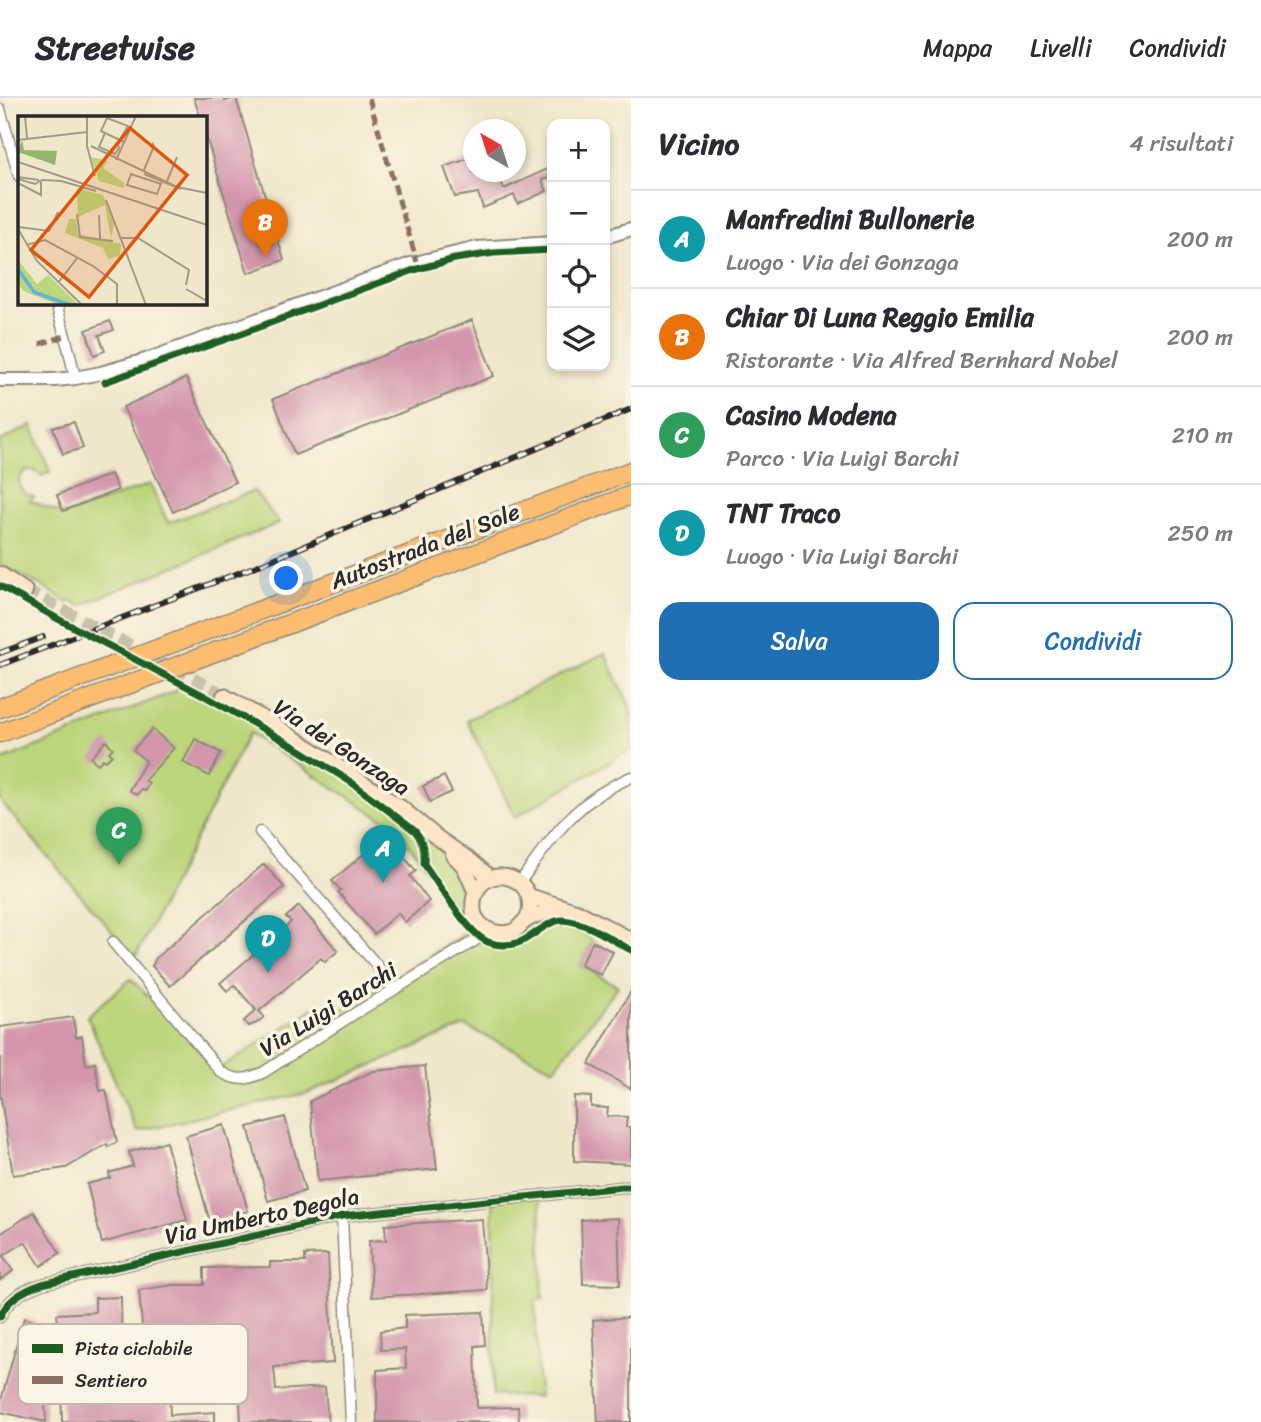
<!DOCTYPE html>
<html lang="it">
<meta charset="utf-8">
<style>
:root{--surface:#fff;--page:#f7f7f7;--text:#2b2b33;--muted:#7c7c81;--line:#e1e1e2;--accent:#1f6fb2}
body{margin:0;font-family:Sriracha,sans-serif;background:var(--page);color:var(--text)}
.controls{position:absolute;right:21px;top:21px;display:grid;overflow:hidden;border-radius:14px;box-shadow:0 4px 10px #0003}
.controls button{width:63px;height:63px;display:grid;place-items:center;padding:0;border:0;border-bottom:2px solid var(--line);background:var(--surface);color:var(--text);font:35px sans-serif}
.compass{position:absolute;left:463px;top:21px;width:63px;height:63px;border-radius:50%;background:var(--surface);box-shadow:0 4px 10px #0003;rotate:321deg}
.you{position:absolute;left:287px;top:481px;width:24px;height:24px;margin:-18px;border:5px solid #fff;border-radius:50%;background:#1a73e8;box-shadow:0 0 0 10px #1a73e833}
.badge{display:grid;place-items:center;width:46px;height:46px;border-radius:50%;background:var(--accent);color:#fff;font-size:23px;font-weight:700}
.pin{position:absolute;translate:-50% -58px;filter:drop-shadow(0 2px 4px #0008)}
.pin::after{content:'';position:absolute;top:37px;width:24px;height:21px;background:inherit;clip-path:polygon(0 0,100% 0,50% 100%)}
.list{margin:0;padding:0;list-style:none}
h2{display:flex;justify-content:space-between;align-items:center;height:91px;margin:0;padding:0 28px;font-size:30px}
h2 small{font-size:23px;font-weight:400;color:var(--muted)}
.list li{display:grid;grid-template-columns:46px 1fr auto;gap:21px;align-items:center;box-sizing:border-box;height:98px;padding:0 28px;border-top:2px solid var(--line)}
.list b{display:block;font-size:26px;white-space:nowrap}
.list p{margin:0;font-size:23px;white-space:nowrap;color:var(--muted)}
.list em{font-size:23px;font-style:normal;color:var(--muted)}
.actions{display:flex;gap:14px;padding:21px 28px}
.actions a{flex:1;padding:16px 0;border:2px solid var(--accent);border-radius:21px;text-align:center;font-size:24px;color:var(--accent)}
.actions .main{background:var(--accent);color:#fff}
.icon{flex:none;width:38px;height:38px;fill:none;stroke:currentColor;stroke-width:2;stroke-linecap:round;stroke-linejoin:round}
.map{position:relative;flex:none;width:631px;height:1324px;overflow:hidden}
header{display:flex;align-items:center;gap:42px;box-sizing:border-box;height:98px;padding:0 35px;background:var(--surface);border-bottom:2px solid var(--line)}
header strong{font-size:33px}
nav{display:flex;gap:38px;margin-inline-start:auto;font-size:24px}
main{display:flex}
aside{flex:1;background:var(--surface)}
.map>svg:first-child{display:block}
</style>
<header>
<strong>Streetwise</strong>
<nav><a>Mappa</a><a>Livelli</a><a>Condividi</a></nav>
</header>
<main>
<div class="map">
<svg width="631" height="1324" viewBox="0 0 631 1324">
<rect width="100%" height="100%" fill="#fcf5e5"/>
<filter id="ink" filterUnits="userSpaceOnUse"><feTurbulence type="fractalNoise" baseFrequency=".0143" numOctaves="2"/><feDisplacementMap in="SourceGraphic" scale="14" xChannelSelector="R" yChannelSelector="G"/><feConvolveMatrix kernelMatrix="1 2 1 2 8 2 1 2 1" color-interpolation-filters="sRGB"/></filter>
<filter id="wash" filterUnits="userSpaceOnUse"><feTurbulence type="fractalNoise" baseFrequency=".00686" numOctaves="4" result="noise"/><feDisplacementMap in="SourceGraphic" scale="28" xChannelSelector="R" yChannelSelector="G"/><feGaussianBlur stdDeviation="1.57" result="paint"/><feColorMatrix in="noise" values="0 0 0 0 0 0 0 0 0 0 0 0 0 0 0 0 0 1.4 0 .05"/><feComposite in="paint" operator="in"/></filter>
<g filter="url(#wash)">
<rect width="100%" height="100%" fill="#f0e7ca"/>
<!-- green -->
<g fill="#bcd67c" stroke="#748054" stroke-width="2">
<path d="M32 327 50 374 41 378C27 359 3 391 34 399L30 403 65 417 150 386 168 425 254 393 279 425 80 508 70 502 68 505 40 487 0 466V343Z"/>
<polygon points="605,555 631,611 631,652 515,719 467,622"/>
<polygon points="180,584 203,597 224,598 400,709 464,768 473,805 465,825 398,731 249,635 135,860 0,703 0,663 176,593"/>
<polygon points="578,814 576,825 593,843 580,867 618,888 554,971 465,928 307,995 137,1033 87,918 131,881 219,971 319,907 329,920 480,826 502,836 527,822"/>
<polygon points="540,1097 543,1201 535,1203 539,1299 493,1297 493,1102"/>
</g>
<g id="blocks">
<!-- building -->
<g fill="#d396ac">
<polygon points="194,0 224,0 225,3 236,0 284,162 248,175 205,35 205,19 200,19"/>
<polygon points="473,59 473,74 497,74 504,91 552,69 552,79 542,82 547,93 518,106 514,97 483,110 478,95 455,99 444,69"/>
<polygon points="472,222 494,278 295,357 273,301"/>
<polygon points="110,223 114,232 99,237 105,253 94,257 86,232"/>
<polygon points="186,280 235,384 173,414 123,309"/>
<polygon points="74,324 83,350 63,356 53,330"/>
<polygon points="111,376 118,392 63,413 57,397"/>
<polygon points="152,631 174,650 145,682 149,685 145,693 141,691 137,697 129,692 146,663 133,652"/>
<polygon points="195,641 221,655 209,678 183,664"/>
<polygon points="106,643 113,650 109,654 112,657 106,663 103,661 98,666 91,660"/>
<polygon points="444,678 452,694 430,704 423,688"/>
<polygon points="383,739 391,749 393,746 416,773 410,778 429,803 405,824 398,815 374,836 338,794 341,792 332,783"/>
<polygon points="264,766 284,789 170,888 152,868 156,860"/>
<polygon points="299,808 338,853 325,864 321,860 259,913 264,919 257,925 249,928 244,923 256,912 234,887 227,893 220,885 291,824 286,819"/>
<polygon points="593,843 613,854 601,877 580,867"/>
<polygon points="631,893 631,991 589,966"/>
<polygon points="73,919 76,939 82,938 86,967 95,965 100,993 106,992 117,1044 108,1049 107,1046 66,1070 13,1077 0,995 0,929"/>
<polygon points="425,968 437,1071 318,1083 310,1003 373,973"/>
<polygon points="574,998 591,999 591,1009 608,1010 607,1018 627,1019 626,1029 631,1029 631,1066 574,1063"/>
<polygon points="285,1019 305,1093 268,1103 248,1029"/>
<polygon points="224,1027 248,1113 210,1124 186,1038"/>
<polygon points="166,1044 187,1122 102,1145 87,1086 110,1080 109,1075 133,1068 129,1054"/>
<polygon points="34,1114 60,1155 41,1168 25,1144 3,1158 13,1173 0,1182 0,1136"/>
<polygon points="618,1120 620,1187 583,1186 581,1122"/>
<polygon points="482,1121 487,1192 372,1199 369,1143 386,1142 385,1127"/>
<polygon points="328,1156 333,1265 274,1269 276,1292 325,1289 328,1324 241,1324 238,1267 180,1267 178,1238 143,1240 139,1192 173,1187 204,1187 204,1170 270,1169 270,1164 305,1164 305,1157"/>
<polygon points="121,1199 122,1264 84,1265 86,1291 169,1289 170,1317 215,1314 215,1324 62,1324 61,1284 44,1285 46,1324 0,1314 0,1306 24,1220 47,1228 58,1228 57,1216 95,1214 95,1200"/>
<polygon points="483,1214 485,1247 475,1248 477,1310 518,1309 519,1324 377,1324 377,1272 406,1270 405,1251 381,1252 380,1233 405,1230 405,1217"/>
<polygon points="631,1219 631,1324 598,1324 593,1222"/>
</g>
</g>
</g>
<g filter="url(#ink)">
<use href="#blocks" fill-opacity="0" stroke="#8e897a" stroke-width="2"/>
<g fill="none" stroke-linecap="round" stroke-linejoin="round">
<!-- secondary-tunnel -->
<polyline stroke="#c9c1aa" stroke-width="14" stroke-dasharray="14 7" stroke-linecap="butt" points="25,493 224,598"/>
<!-- minor casing -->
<g stroke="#8e897a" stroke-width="13">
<g id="minor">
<polyline points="0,11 19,78"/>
<polyline points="56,205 70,257 75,280"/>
<polyline points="260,734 375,865 394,891"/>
<path d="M520 784C555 736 574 704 631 679"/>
<path d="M113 844 221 974C238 984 247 982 264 974L349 919 481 839 488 833"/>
<polyline points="342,1118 351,1324"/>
<path d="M0 1219C7 1201 24 1192 42 1186L342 1118 622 1089H631"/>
</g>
</g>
<!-- tertiary casing -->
<g stroke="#8e897a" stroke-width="16">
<g id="tertiary">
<polyline points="605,139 631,131"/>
<polyline points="0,282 55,282 75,280 101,275 146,262 411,166 477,150 552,145"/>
</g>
</g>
<!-- secondary casing -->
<g stroke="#8e897a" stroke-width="18">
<g id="secondary">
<polyline points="0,476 25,493"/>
<polyline points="224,598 274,627 400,709 435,738 472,764 491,780"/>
<polyline points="453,757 464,768 476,795"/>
<polyline points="529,798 578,814 631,842"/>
<path d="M527 822C544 780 485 760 474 800 473 805 473 810 474 816 480 832 499 839 514 833 519 830 522 825 526 822 536 816 551 813 562 809"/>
</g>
</g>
<!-- motorway casing -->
<g stroke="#8e897a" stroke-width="21">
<g id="motorway">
<polyline points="0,610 631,373"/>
<polyline points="0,635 631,397"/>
</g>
</g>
<!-- minor -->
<use href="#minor" stroke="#fff" stroke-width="10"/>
<!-- tertiary -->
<use href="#tertiary" stroke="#fff" stroke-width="12"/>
<!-- secondary -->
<use href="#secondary" stroke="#fee5c5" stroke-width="14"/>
<!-- motorway -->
<use href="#motorway" stroke="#fcbd6f" stroke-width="18"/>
<!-- rail casing -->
<g stroke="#2b2b2b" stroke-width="6">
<g id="rail">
<polyline points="0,555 43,539"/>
<polyline points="0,567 259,467 631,311"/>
</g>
</g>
<!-- rail -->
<use href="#rail" stroke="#fcf5e5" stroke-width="3.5" stroke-dasharray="10" stroke-linecap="butt"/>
<!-- quiet -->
<g stroke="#8d6e63" stroke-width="5" stroke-dasharray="10 5" stroke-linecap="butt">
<polyline points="369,0 417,164"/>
<polyline points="40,246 65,238"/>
</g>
<!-- cycleway casing -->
<g stroke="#fcf5e5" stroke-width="11">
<g id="cycleway">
<polyline points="105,284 232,239 414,172 455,161 494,155 552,152"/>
<path d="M0 488 58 521 203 597 295 649 351 684 415 733C423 742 425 753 424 766 438 785 468 836 488 844 498 848 511 848 520 844 533 839 548 822 563 822 587 824 610 841 631 852"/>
<path d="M0 1219C7 1201 24 1192 42 1186L342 1118 622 1089H631"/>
</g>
</g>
<!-- cycleway -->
<use href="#cycleway" stroke="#1b5e20" stroke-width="7"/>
</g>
</g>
<g text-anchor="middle" stroke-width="7" stroke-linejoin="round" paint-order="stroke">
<!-- street labels -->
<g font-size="23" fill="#2b2b2b" stroke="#fcf5e5">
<text transform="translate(425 448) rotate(-21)" y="8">Autostrada del Sole</text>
<text transform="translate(342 649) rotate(33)" y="8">Via dei Gonzaga</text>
<text transform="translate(328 911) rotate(-32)" y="8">Via Luigi Barchi</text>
<text transform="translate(262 1118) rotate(-12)" y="8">Via Umberto Degola</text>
</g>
</g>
<!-- overview -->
<g transform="translate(18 18)">
<rect width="189" height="189" fill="#f0e7ca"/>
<path d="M73 41 90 45 85 52 106 67V72L81 65ZM59 72 85 79 96 107 93 123 87 89 60 101ZM51 103H58L60 118 103 128 102 140 90 143 85 132 47 117ZM0 144 19 168 30 159 61 189H41L5 175 0 166Z" fill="#bcd67c"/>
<path d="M4 24 6 34 39 35 37 49 0 36Z" fill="#95b76c"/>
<path fill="none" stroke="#64b3de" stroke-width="3.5" d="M0 153 16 176 52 189"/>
<path fill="none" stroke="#a19c8a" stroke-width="2" d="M7 0 9 22M69 0V30L77 60M87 17 81 31 97 38 101 32 100 29 102 24 104 20 110 10 89 2 83 15 87 17 102 24 106 26M0 24 69 16M73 30 159 71 189 77M98 44 118 0M0 46 189 109M126 54 136 30 135 28 134 32M126 58 163 73M0 61 21 64M0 63 17 68 24 64 43 65 78 75M149 65 159 41M0 67 23 79V66M143 68 113 58 109 69 139 78 144 65M88 84 128 189M59 98 62 121 95 125M81 99 82 123M0 111 31 115 40 96M0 113 19 145 64 189M103 122H120L171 154 168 169M8 129 27 124 75 150 99 168V189M40 167 60 141M168 173 189 185"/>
<path fill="#df570e" fill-opacity="0.15" stroke="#df570e" stroke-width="3.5" d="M112 12 169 59 71 181 13 134Z"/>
<rect width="189" height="189" fill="none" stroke="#2b2b2b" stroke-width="3.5"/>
</g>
<!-- legend -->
<rect x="18" y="1226" width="230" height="80" rx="10" fill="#fcf5e5" stroke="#bdb8ad" stroke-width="2"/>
<rect x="32" y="1246" width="31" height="9" fill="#1b5e20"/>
<rect x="32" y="1278" width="31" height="8" fill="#8d6e63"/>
<g font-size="19" fill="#2b2b2b">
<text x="75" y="1257">Pista ciclabile</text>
<text x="75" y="1289">Sentiero</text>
</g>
</svg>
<div class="controls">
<button>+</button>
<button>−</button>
<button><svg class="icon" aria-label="locate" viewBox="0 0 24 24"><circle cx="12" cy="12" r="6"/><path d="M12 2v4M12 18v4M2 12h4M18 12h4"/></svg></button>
<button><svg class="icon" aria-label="layers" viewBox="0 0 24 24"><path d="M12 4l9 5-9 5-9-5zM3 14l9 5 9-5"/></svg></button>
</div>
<svg class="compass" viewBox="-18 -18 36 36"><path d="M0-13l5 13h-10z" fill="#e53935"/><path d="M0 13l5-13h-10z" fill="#7c7c81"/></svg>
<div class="you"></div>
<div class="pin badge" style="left:383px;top:785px;background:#0f9aa8">A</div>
<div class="pin badge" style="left:265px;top:159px;background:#e8710a">B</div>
<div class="pin badge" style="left:119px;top:767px;background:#2e9e5b">C</div>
<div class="pin badge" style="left:268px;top:875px;background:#0f9aa8">D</div>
</div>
<aside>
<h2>Vicino<small>4 risultati</small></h2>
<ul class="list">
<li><span class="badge" style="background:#0f9aa8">A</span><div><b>Manfredini Bullonerie</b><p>Luogo · Via dei Gonzaga</p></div><em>200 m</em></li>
<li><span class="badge" style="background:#e8710a">B</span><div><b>Chiar Di Luna Reggio Emilia</b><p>Ristorante · Via Alfred Bernhard Nobel</p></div><em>200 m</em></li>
<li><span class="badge" style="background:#2e9e5b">C</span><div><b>Casino Modena</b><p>Parco · Via Luigi Barchi</p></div><em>210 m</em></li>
<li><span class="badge" style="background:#0f9aa8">D</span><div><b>TNT Traco</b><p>Luogo · Via Luigi Barchi</p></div><em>250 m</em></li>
</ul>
<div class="actions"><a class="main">Salva</a><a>Condividi</a></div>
</aside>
</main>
